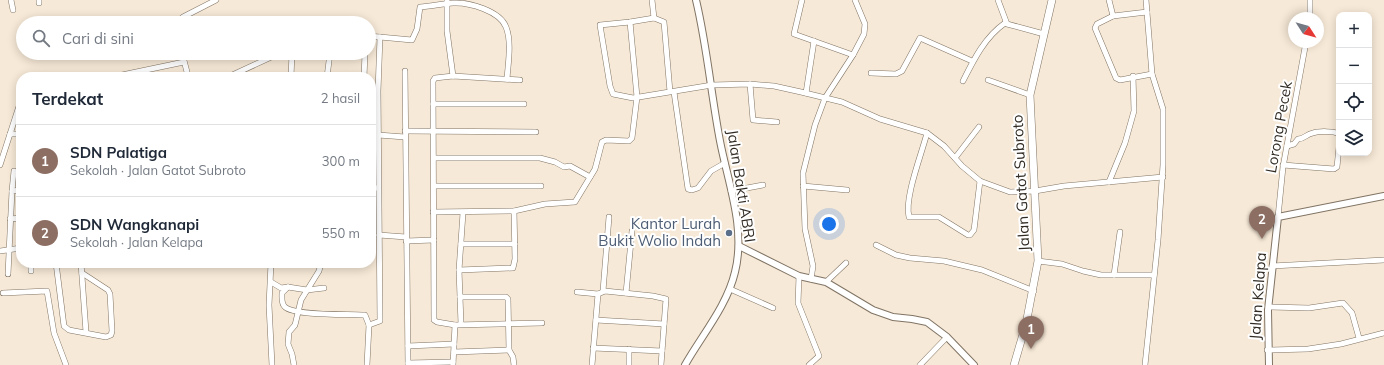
<!DOCTYPE html>
<html lang="id">
<meta charset="utf-8">
<style>
:root{--surface:#fff;--page:#f2f2f3;--text:#1f2937;--muted:#747a83;--line:#e0e1e3;--accent:#2e83d1}
body{margin:0;font-family:Mulish,sans-serif;background:var(--page);color:var(--text)}
.controls{position:absolute;right:12px;top:12px;display:grid;overflow:hidden;border-radius:8px;box-shadow:0 2px 10px #0003}
.controls button{width:36px;height:36px;display:grid;place-items:center;padding:0;border:0;border-bottom:1px solid var(--line);background:var(--surface);color:var(--text);font:20px sans-serif}
.compass{position:absolute;left:1288px;top:12px;width:36px;height:36px;border-radius:50%;background:var(--surface);box-shadow:0 2px 10px #0003;rotate:126deg}
.you{position:absolute;left:829px;top:224px;width:14px;height:14px;margin:-10px;border:3px solid #fff;border-radius:50%;background:#1a73e8;box-shadow:0 0 0 6px #1a73e833}
.badge{display:grid;place-items:center;width:26px;height:26px;border-radius:50%;background:var(--accent);color:#fff;font-size:13px;font-weight:700}
.pin{position:absolute;translate:-50% -33px;filter:drop-shadow(0 1px 2px #0008)}
.pin::after{content:'';position:absolute;top:21px;width:14px;height:12px;background:inherit;clip-path:polygon(0 0,100% 0,50% 100%)}
.list{margin:0;padding:0;list-style:none}
h2{display:flex;justify-content:space-between;align-items:center;height:52px;margin:0;padding:0 16px;font-size:17px}
h2 small{font-size:13px;font-weight:400;color:var(--muted)}
.list li{display:grid;grid-template-columns:26px 1fr auto;gap:12px;align-items:center;box-sizing:border-box;height:72px;padding:0 16px;border-top:1px solid var(--line)}
.list b{display:block;font-size:15px;white-space:nowrap}
.list p{margin:0;font-size:13px;white-space:nowrap;color:var(--muted)}
.list em{font-size:13px;font-style:normal;color:var(--muted)}
.icon{flex:none;width:22px;height:22px;fill:none;stroke:currentColor;stroke-width:2;stroke-linecap:round;stroke-linejoin:round}
.map{position:relative;flex:none;width:1384px;height:365px;overflow:hidden}
.search{position:absolute;background:var(--surface);box-shadow:0 2px 10px #0003;left:16px;top:16px;width:360px;height:44px;display:flex;align-items:center;gap:10px;box-sizing:border-box;padding:0 14px;border-radius:22px;color:var(--muted);font-size:15px}
.panel{position:absolute;background:var(--surface);box-shadow:0 2px 10px #0003;left:16px;top:72px;width:360px;height:196px;border-radius:16px}
.map>svg:first-child{display:block}
</style>
<div class="map">
<svg width="1384" height="365" viewBox="0 0 1384 365">
<rect width="100%" height="100%" fill="#f7e9d7"/>
<g fill="none" stroke-linecap="round" stroke-linejoin="round">
<!-- minor casing -->
<g stroke="#817464" stroke-width="6">
<g id="minor">
<polyline points="11,0 13,10"/>
<polyline points="39,0 39,3"/>
<polyline points="447,0 447,31 453,76"/>
<polyline points="652,0 654,18"/>
<polyline points="802,0 794,34 853,55"/>
<polyline points="998,0 1007,24 1044,34"/>
<polyline points="1109,0 1113,16"/>
<polyline points="1310,0 1310,18"/>
<polyline points="1147,12 1113,16 1097,24 1095,28 1116,78 1120,80 1152,74"/>
<polyline points="176,23 183,17 216,0"/>
<path d="M369 36 412 40 417 29 420 7C431 6 442 4 453 3 469 2 500 11 506 27 512 42 508 64 507 79"/>
<polyline points="182,53 187,72 185,77"/>
<polyline points="405,71 408,365"/>
<polyline points="871,73 896,74 902,71 920,38 972,61"/>
<polyline points="121,77 122,75 184,62"/>
<polyline points="228,77 280,53"/>
<polyline points="291,77 292,53"/>
<polyline points="327,77 330,53"/>
<polyline points="364,77 365,53"/>
<polyline points="520,80 453,76 435,78 433,81 434,320 437,322 455,325 542,323"/>
<polyline points="988,80 1030,95"/>
<path d="M963 81C974 59 985 37 1005 23"/>
<polyline points="750,84 753,120 777,122"/>
<polyline points="670,92 664,22 654,18 630,22 600,25 610,86 613,94 633,98 712,85 750,84 774,86 801,92 842,102 880,119 927,133 944,146 962,166 980,181 1010,192 1035,191 1064,186 1163,177"/>
<polyline points="674,92 688,189 692,190 698,188 711,171 725,163"/>
<polyline points="806,93 814,41"/>
<polyline points="433,104 524,104"/>
<polyline points="405,131 536,132"/>
<path d="M927 133C922 153 904 198 909 217H939L968 235H970L974 230 980 181"/>
<polyline points="10,134 21,134"/>
<polyline points="378,135 405,137"/>
<path d="M1287 146 1294 144 1298 139C1305 139 1306 134 1313 133 1319 131 1334 131 1339 134"/>
<polyline points="435,158 540,158 555,162 564,167 570,166 590,177"/>
<polyline points="955,158 979,127"/>
<polyline points="0,165 21,100"/>
<polyline points="1283,165 1334,169 1337,167 1339,147"/>
<polyline points="1109,182 1125,143 1134,111 1133,76"/>
<polyline points="434,186 541,186"/>
<polyline points="803,186 847,190"/>
<polyline points="371,188 378,188"/>
<polyline points="12,191 14,171"/>
<polyline points="731,191 763,185"/>
<polyline points="433,212 514,211 545,204 575,202 595,169 602,142 606,140 629,141 632,138 637,97 630,22"/>
<polyline points="463,213 459,270 460,297 506,297 508,299 509,350 513,357 514,365"/>
<polyline points="1278,217 1283,167 1306,42"/>
<polyline points="10,219 21,218"/>
<polyline points="379,235 406,237"/>
<polyline points="406,241 434,240"/>
<polyline points="461,244 515,244"/>
<polyline points="876,245 896,255 910,258 944,261 982,270 1034,291"/>
<polyline points="0,251 21,248"/>
<polyline points="1038,261 1062,264 1083,271 1101,275 1154,275"/>
<polyline points="31,263 31,271"/>
<polyline points="56,263 64,326 69,330 106,337 111,335 112,331 110,294 108,290 82,273"/>
<polyline points="81,263 86,332"/>
<polyline points="271,263 269,305 272,365"/>
<polyline points="1272,266 1384,260"/>
<polyline points="459,270 513,268 515,259 514,211"/>
<polyline points="8,274 12,191 21,190"/>
<polyline points="1114,275 1120,232"/>
<polyline points="799,276 798,303 819,356 809,365"/>
<polyline points="811,279 813,266 805,229 803,173 815,125 825,98 853,55 864,34 865,24 855,0"/>
<polyline points="271,282 281,288 288,287 307,290 324,288"/>
<polyline points="826,282 846,263"/>
<path d="M288 287 282 293C282 297 281 304 285 307 295 316 347 314 362 315H365L369 325 380 321 378 91 380 37"/>
<polyline points="730,289 773,308"/>
<polyline points="603,291 609,217"/>
<polyline points="577,292 598,294"/>
<polyline points="3,293 47,291 54,333 66,365"/>
<polyline points="626,293 632,231"/>
<polyline points="460,297 461,324"/>
<polyline points="1269,307 1309,308 1343,303 1352,313 1359,338"/>
<polyline points="596,320 664,324"/>
<polyline points="408,346 454,344"/>
<polyline points="593,348 662,351"/>
<polyline points="1267,350 1308,349 1341,344 1384,333"/>
<polyline points="454,352 509,350"/>
<polyline points="408,363 453,362"/>
<polyline points="294,365 292,354 288,344 289,332 295,325 301,300 319,271 321,263"/>
<polyline points="367,365 369,325"/>
<polyline points="453,365 455,325"/>
<polyline points="592,365 598,294 605,291 653,296 666,299 661,365"/>
<polyline points="629,365 629,349"/>
<polyline points="920,365 947,337"/>
<polyline points="1145,365 1158,240 1163,165 1163,109 1152,74 1146,0"/>
</g>
</g>
<!-- tertiary casing -->
<g stroke="#817464" stroke-width="8">
<g id="tertiary">
<polyline points="739,246 799,276 826,282 873,310 893,317 912,319 927,322 947,337 974,365"/>
<path d="M685 365C702 335 727 306 735 272 746 228 728 183 720 141 711 94 707 46 696 0"/>
<polyline points="1269,365 1268,310 1278,217 1384,196"/>
</g>
</g>
<!-- secondary casing -->
<g stroke="#817464" stroke-width="8">
<polyline id="secondary" points="1014,365 1026,324 1038,261 1030,95 1052,0"/>
</g>
<!-- minor -->
<use href="#minor" stroke="#fff" stroke-width="5"/>
<!-- tertiary -->
<use href="#tertiary" stroke="#fff" stroke-width="6"/>
<!-- secondary -->
<use href="#secondary" stroke="#fff" stroke-width="7"/>
</g>
<!-- markers -->
<circle fill="#5c6f8a" stroke="#fff" stroke-width="1.5" cx="729" cy="233" r="4"/>
<g text-anchor="middle" stroke-width="4" stroke-linejoin="round" paint-order="stroke">
<!-- street labels -->
<g font-size="15" fill="#312b24" stroke="#fff">
<text transform="translate(1279 127) rotate(-80)" y="5">Lorong Pecek</text>
<text transform="translate(1021 183) rotate(-93)" y="5">Jalan Gatot Subroto</text>
<text transform="translate(741 186) rotate(81)" y="5">Jalan Bakti ABRI</text>
<text transform="translate(1258 296) rotate(-86)" y="5">Jalan Kelapa</text>
</g>
<!-- service labels -->
<g font-size="15" fill="#4e5e75" stroke="#fff" text-anchor="end">
<text x="721" y="229">Kantor Lurah<tspan x="721" dy="17">Bukit Wolio Indah</tspan></text>
</g>
</g>
</svg>
<div class="controls">
<button>+</button>
<button>−</button>
<button><svg class="icon" aria-label="locate" viewBox="0 0 24 24"><circle cx="12" cy="12" r="6"/><path d="M12 2v4M12 18v4M2 12h4M18 12h4"/></svg></button>
<button><svg class="icon" aria-label="layers" viewBox="0 0 24 24"><path d="M12 4l9 5-9 5-9-5zM3 14l9 5 9-5"/></svg></button>
</div>
<svg class="compass" viewBox="-18 -18 36 36"><path d="M0-13l5 13h-10z" fill="#e53935"/><path d="M0 13l5-13h-10z" fill="#747a83"/></svg>
<div class="you"></div>
<div class="pin badge" style="left:1031px;top:349px;background:#8d6e63">1</div>
<div class="pin badge" style="left:1262px;top:239px;background:#8d6e63">2</div>
<div class="search"><svg class="icon" aria-label="search" viewBox="0 0 24 24"><circle cx="10" cy="10" r="6"/><path d="M15 15l6 6"/></svg>Cari di sini</div>
<section class="panel">
<h2>Terdekat<small>2 hasil</small></h2>
<ul class="list">
<li><span class="badge" style="background:#8d6e63">1</span><div><b>SDN Palatiga</b><p>Sekolah · Jalan Gatot Subroto</p></div><em>300 m</em></li>
<li><span class="badge" style="background:#8d6e63">2</span><div><b>SDN Wangkanapi</b><p>Sekolah · Jalan Kelapa</p></div><em>550 m</em></li>
</ul>
</section>
</div>
